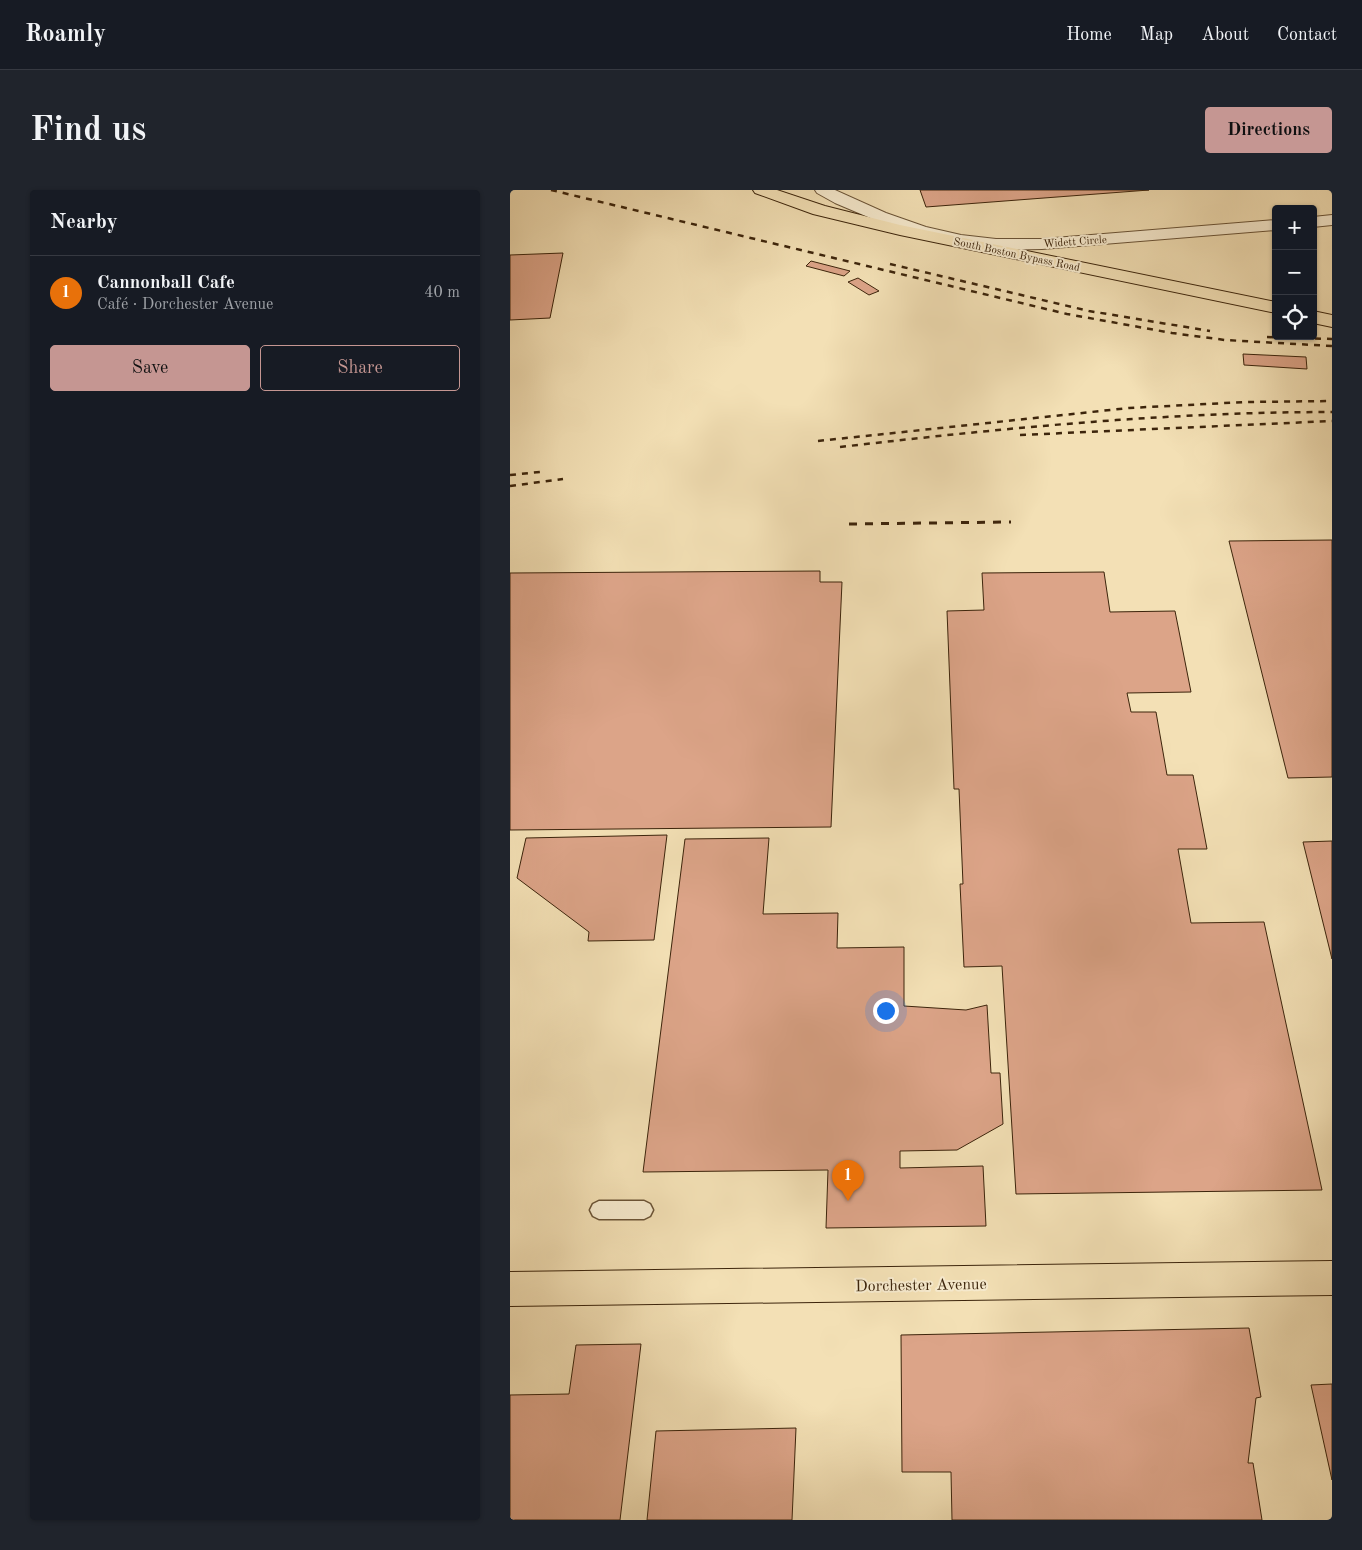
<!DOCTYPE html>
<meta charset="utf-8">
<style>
:root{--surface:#171b24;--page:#20242c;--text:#f1f3f6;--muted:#9ea1a6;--line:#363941;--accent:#c59692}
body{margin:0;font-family:"Old Standard TT",serif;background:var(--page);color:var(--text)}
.controls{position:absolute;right:15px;top:15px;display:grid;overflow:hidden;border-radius:5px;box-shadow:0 1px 4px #0004}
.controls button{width:45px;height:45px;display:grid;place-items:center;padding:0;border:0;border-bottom:1px solid var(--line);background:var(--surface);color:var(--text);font:25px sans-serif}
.you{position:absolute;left:375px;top:820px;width:18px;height:18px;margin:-12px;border:4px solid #fff;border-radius:50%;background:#1a73e8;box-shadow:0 0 0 8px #1a73e833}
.badge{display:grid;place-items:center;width:32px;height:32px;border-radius:50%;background:var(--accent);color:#fff;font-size:16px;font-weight:700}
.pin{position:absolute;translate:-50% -41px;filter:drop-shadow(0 1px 2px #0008)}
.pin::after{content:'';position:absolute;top:26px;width:18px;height:15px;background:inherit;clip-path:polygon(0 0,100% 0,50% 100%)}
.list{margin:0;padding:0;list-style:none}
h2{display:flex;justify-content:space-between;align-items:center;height:65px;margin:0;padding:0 20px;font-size:21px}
h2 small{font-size:16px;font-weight:400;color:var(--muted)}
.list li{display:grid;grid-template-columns:32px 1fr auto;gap:15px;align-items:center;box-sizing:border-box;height:75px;padding:0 20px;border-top:1px solid var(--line)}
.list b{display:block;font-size:19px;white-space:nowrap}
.list p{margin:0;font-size:16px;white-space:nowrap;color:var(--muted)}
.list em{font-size:16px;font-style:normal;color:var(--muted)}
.actions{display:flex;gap:10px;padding:15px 20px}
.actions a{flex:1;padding:11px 0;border:1px solid var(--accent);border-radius:5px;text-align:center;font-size:18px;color:var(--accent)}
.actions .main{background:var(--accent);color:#111}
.icon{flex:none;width:28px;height:28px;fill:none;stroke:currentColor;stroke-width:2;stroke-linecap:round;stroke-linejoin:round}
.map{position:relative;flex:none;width:822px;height:1330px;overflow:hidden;border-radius:5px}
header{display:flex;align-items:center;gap:30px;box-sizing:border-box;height:70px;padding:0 25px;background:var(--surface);border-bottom:1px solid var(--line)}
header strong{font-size:24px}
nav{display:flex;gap:28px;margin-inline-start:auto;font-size:18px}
.intro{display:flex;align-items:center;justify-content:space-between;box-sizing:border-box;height:120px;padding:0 30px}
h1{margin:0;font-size:35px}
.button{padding:12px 22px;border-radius:5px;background:var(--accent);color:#111;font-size:18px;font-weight:700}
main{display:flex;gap:30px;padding:0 30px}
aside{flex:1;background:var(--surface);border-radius:5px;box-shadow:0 1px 4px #0004}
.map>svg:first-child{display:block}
</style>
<header>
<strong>Roamly</strong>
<nav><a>Home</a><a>Map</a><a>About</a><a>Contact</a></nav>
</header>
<div class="intro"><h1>Find us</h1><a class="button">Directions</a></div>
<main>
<aside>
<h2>Nearby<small></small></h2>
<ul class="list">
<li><span class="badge" style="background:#e8710a">1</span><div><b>Cannonball Cafe</b><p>Café · Dorchester Avenue</p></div><em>40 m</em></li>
</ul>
<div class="actions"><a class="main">Save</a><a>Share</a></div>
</aside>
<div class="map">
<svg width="822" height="1330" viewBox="0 0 822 1330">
<rect width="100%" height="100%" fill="#f3e0b5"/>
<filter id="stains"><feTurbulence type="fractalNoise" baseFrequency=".004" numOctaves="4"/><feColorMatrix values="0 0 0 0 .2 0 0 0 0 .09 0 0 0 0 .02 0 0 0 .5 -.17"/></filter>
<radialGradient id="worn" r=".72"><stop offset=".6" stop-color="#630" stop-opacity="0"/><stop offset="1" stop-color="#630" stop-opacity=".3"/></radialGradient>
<!-- building -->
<g fill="#dca488" stroke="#3c240b">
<polygon points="410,0 639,0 416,17"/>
<polygon points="53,63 40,128 0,130 0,65"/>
<polygon points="301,71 340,81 334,86 296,76"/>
<polygon points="348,88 369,101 359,105 338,92"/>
<polygon points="733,164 796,167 797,179 734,175"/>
<polygon points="822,350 822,587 778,588 719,351"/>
<polygon points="310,381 310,392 332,392 321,637 0,640 0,383"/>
<polygon points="594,382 600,422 665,421 681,502 617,503 621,522 646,522 657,585 683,585 697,659 668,659 681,733 754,732 812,1000 506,1004 492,776 454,777 450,694 453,694 449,599 444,599 437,421 474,420 472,383"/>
<polygon points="157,645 144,750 78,751 79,742 7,688 16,648"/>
<polygon points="259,648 253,724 328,723 327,758 394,757 394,816 456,820 477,815 481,883 490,883 493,934 447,960 390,961 390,978 473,976 476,1036 316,1038 318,980 133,982 175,649"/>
<polygon points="822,651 822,769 793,652"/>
<polygon points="739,1138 751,1207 746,1208 738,1273 743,1273 752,1330 442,1330 441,1282 392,1282 391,1145"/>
<polygon points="131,1154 110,1330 0,1330 0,1205 59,1204 66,1155"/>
<polygon points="822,1194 822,1290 801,1195"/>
<polygon points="286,1238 282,1330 137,1330 146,1241"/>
</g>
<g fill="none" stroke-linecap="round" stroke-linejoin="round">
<!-- lane casing -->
<g stroke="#6a5336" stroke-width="3">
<polygon id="lane" points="89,1011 134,1011 140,1014 143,1020 140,1026 134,1029 89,1029 83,1026 80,1020 83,1014"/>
</g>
<!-- street casing -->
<g stroke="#6a5336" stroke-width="2">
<g id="street">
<polygon points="305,0 325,0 376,23 416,37 451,45 486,49 532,49 766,30 766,40 532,59 486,60 430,51 384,38 325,13 307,3"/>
<polygon points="822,25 822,35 803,37 803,27"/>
</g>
</g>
<!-- primary casing -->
<g stroke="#3c240b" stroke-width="2">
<g id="primary">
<polygon points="243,0 267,0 315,16 390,35 766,112 766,123 390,45 303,24 245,3"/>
<polygon points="803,121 822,125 822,137 803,133"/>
<polygon points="822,1071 822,1105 0,1116 0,1082"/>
</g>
</g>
<!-- lane -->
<use href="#lane" fill="#f7ebcf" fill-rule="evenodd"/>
<!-- street -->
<use href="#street" fill="#f7ebcf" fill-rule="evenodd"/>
<!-- primary -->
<use href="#primary" fill="#f3e0b5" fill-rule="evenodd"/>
<!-- rail-far1 -->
<g stroke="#3c240b" stroke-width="2.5" stroke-dasharray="6 6" stroke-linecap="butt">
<polyline points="41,0 557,124 662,143 715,150 822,156"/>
<polyline points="380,74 579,121 700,141"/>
<polyline points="757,147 822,149"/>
<polyline points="510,245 822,231"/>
<polyline points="308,251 619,218 736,212 822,211"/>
<path d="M330 257C494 238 657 222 822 222"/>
<polyline points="0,285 30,282"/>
<polyline points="0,296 53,289"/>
</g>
<!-- rail -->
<polyline stroke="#3c240b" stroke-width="3" stroke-dasharray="8 8" stroke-linecap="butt" points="339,334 501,332"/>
</g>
<g text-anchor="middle" stroke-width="4" stroke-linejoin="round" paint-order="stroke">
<!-- far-street labels -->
<g font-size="11" fill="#3c240b" stroke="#f7ebcf">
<text transform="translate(565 51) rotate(-4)" y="4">Widett Circle</text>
<text transform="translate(507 64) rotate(12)" y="4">South Boston Bypass Road</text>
</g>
<!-- near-street labels -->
<g font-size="16" fill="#3c240b" stroke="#f7ebcf">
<text transform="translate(411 1094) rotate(-1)" y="6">Dorchester Avenue</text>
</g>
</g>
<rect width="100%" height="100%" filter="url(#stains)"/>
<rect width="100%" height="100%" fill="url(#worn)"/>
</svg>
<div class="controls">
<button>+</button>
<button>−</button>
<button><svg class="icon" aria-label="locate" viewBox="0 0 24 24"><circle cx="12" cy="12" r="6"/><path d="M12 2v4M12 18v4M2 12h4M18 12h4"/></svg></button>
</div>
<div class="you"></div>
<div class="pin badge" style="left:338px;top:1011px;background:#e8710a">1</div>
</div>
</main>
